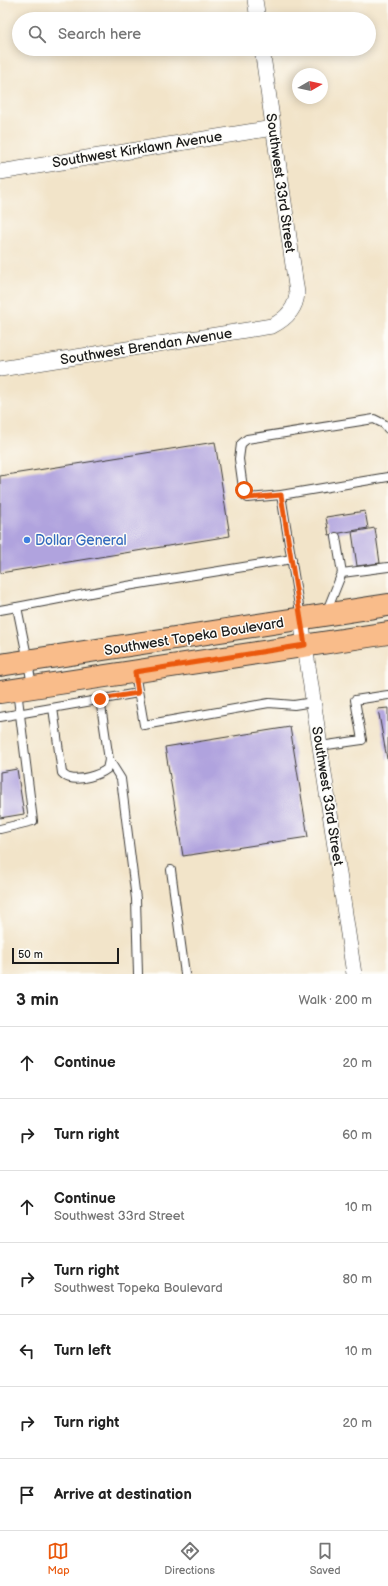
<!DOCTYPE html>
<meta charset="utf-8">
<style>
:root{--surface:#fff;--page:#f6f6f6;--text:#222;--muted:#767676;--line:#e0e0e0;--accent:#ea580c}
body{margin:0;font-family:"Balsamiq Sans",sans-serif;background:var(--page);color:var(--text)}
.compass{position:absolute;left:292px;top:68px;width:36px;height:36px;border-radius:50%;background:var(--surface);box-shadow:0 2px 10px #0003;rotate:81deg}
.scale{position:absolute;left:12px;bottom:10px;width:107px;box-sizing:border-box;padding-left:4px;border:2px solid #1c1c1c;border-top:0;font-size:11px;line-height:14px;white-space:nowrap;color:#1c1c1c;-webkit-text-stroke:3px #fdfcf7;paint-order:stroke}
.stop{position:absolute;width:12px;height:12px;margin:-9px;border:3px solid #ea580c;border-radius:50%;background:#fff}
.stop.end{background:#ea580c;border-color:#fff;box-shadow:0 1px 4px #0008}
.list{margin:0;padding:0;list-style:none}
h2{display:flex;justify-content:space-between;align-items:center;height:52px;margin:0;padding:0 16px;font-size:17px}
h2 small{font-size:13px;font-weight:400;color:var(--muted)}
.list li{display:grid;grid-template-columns:26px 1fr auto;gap:12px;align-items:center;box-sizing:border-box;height:72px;padding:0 16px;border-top:1px solid var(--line)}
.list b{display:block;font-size:15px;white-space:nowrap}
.list p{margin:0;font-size:13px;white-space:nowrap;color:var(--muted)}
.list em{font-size:13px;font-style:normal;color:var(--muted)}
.icon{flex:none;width:22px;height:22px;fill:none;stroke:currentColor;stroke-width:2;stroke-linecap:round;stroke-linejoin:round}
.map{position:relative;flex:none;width:388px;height:974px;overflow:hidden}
.search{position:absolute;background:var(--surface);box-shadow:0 2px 10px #0003;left:12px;right:12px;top:12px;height:44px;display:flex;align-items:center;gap:10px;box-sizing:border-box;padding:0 14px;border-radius:22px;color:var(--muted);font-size:15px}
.sheet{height:556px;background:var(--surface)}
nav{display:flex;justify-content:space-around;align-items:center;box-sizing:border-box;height:56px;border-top:1px solid var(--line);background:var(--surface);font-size:11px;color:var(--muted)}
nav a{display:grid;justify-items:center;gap:2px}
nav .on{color:var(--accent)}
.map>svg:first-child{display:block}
</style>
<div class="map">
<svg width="388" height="974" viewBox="0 0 388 974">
<rect width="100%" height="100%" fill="#fdfcf7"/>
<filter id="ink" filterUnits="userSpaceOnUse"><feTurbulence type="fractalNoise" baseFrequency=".025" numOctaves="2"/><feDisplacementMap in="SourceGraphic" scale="8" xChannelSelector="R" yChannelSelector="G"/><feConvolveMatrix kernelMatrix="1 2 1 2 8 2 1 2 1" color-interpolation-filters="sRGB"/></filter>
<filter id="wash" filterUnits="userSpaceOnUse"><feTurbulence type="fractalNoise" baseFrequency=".012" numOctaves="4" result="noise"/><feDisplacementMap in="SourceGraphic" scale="16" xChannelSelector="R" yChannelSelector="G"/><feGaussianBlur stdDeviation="0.9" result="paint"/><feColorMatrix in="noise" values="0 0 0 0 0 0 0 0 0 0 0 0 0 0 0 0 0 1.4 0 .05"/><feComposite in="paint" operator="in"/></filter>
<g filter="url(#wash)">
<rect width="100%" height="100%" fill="#f2e4c9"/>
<g id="blocks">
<!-- building -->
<g fill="#b0a3de">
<polygon points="215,442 230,536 0,573 0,476"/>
<polygon points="365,511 368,528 329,535 326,517"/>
<polygon points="375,528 380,563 357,566 352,532"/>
<polygon points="388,708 388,759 387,759 378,709"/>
<polygon points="290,727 308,837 183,856 165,747"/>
<polygon points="17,769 24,814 0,818 0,772"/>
</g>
</g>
</g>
<g filter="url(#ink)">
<use href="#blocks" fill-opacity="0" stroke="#3c3a36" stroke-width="1"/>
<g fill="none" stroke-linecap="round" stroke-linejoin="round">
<!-- service casing -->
<g stroke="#3c3a36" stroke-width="10">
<g id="service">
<polyline points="388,429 384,424 374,419 247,439 241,444 239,459 244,495 248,498 281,495 388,477"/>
<polyline points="281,495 301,618"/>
<polyline points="336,537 342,573"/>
<polyline points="0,610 17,607"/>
<polyline points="326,613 342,573 388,567"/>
<polyline points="135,673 144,725 269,703 294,705 313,702"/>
<polyline points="32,687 28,661 17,607 127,586 292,559"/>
<path d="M53 708 62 773C64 775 67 778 70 778 80 781 99 775 107 769L109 760 100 699"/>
<polyline points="0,717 138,693"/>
<polyline points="320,746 362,740 355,700 388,695"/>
<polyline points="109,760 121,779 136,899 138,974"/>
<polyline points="0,829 33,821 17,690"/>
<polyline points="171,870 185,974"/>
</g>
</g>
<!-- minor casing -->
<g stroke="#3c3a36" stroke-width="16">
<g id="minor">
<polyline points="255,0 258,19"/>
<polyline points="0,172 273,128"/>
<path d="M0 369 272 326C286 319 296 309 297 293L262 49"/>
<polyline points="301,619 354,974"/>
</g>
</g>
<!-- primary casing -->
<g stroke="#3c3a36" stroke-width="24">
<g id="primary">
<polyline points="0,665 388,605"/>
<polyline points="0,692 388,633"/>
</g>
</g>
<!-- service -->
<use href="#service" stroke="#fff" stroke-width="8"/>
<!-- minor -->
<use href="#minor" stroke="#fff" stroke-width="15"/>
<!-- primary -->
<use href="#primary" stroke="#f9bc8a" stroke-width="22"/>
</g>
</g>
<g fill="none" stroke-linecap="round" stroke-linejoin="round" filter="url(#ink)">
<!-- route -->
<polyline stroke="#ea580c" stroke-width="5" points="100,699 138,693 135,672 305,645 281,495 248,498 244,494 244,490"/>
</g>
<!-- markers -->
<circle fill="#3f7fe0" stroke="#fdfcf7" stroke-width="1.5" cx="27" cy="540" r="4"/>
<g text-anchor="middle" stroke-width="3" stroke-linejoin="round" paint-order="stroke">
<!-- street labels -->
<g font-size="14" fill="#1c1c1c" stroke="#fdfcf7">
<text transform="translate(137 149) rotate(-9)" y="5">Southwest Kirklawn Avenue</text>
<text transform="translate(281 183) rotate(82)" y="5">Southwest 33rd Street</text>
<text transform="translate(146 346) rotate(-9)" y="5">Southwest Brendan Avenue</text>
<text transform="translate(194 636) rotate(-9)" y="5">Southwest Topeka Boulevard</text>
<text transform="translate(328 796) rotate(81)" y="5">Southwest 33rd Street</text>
</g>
<!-- shop labels -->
<g font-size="14" fill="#366cbe" stroke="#fdfcf7" text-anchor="start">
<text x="35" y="545">Dollar General</text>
</g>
</g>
</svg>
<svg class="compass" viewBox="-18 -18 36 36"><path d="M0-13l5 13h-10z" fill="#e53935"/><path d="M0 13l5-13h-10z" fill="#767676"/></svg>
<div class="scale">50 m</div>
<div class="stop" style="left:244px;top:490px"></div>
<div class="stop end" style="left:100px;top:699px"></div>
<div class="search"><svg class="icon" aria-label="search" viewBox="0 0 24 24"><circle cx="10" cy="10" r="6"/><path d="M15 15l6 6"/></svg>Search here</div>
</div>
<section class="sheet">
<h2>3 min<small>Walk · 200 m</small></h2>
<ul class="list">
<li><svg class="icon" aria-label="ahead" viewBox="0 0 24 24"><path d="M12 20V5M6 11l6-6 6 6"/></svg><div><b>Continue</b></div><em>20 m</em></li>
<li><svg class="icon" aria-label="right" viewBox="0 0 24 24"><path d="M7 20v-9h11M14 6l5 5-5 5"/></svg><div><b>Turn right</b></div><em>60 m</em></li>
<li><svg class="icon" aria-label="ahead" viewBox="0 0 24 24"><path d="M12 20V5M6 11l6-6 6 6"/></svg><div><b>Continue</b><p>Southwest 33rd Street</p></div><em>10 m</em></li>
<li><svg class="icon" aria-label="right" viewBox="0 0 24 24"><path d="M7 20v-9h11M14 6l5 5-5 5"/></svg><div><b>Turn right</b><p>Southwest Topeka Boulevard</p></div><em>80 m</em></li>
<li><svg class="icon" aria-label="left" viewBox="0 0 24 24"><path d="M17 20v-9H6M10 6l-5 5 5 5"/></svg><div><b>Turn left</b></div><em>10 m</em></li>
<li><svg class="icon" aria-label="right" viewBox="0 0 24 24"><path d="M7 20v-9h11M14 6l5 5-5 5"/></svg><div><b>Turn right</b></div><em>20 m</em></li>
<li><svg class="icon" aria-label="arrive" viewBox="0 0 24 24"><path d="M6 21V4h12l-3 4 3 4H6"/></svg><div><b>Arrive at destination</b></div></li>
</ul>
</section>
<nav>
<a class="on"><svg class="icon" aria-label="map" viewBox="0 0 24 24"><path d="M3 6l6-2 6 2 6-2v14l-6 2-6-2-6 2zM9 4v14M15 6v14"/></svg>Map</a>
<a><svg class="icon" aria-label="directions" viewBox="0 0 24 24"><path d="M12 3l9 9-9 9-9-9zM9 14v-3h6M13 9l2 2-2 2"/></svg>Directions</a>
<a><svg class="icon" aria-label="saved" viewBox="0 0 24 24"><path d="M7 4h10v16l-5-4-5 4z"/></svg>Saved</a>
</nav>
